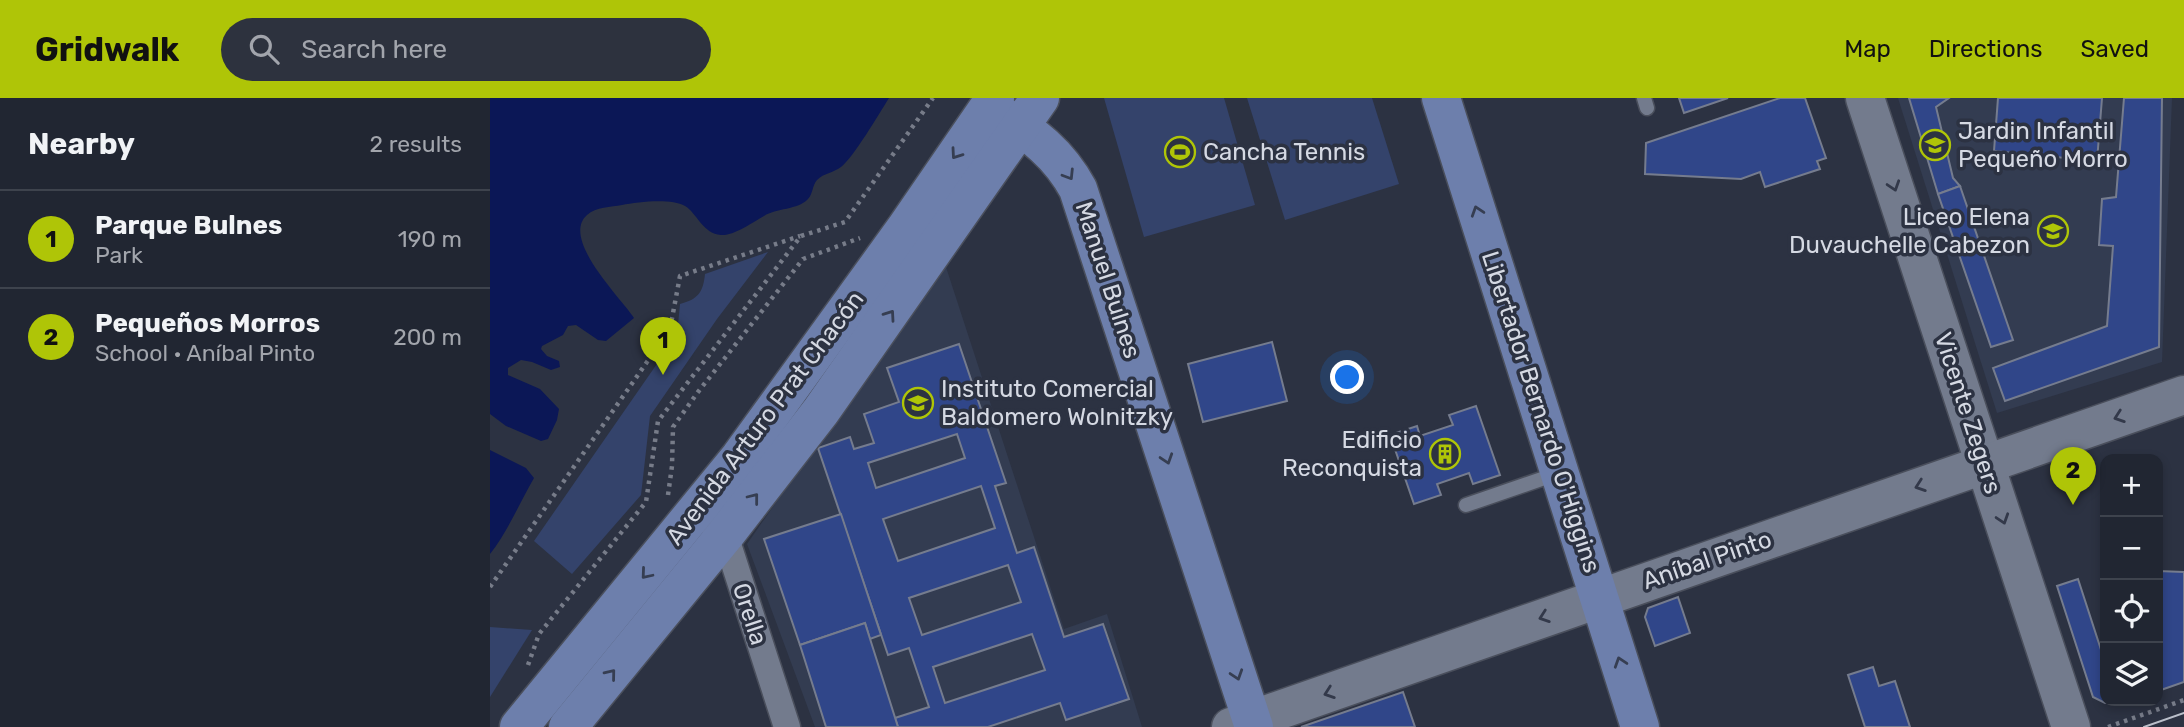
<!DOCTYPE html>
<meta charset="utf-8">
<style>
:root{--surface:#212632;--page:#2d323e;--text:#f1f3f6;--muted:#a2a5ac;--line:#3e434d;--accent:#afc507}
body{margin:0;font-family:Rubik,sans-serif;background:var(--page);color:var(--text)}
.controls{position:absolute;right:21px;bottom:21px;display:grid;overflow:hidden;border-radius:14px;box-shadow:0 4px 10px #0003}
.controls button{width:63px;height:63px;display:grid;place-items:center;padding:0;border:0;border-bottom:2px solid var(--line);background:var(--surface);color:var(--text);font:35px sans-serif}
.you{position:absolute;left:858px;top:280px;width:24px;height:24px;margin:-18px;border:5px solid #fff;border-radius:50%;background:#1a73e8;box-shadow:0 0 0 10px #1a73e833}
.badge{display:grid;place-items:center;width:46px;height:46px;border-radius:50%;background:var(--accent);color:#111;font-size:23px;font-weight:700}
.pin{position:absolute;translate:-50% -58px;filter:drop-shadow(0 2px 4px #0008)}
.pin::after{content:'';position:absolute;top:37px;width:24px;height:21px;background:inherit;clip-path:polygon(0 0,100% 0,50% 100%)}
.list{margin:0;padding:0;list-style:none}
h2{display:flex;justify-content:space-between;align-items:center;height:91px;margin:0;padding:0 28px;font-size:30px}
h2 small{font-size:23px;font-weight:400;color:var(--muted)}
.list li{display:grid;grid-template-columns:46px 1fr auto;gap:21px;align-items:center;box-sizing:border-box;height:98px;padding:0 28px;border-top:2px solid var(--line)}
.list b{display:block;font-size:26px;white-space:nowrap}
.list p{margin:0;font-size:23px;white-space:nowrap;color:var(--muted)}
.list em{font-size:23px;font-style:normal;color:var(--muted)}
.icon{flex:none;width:38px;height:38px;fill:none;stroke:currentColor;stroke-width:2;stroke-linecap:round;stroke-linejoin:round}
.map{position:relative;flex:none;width:1694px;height:629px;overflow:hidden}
header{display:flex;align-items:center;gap:42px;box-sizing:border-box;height:98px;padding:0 35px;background:var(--accent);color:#111}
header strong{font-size:33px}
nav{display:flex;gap:38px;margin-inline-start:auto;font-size:24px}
.search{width:490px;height:63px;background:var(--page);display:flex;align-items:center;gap:18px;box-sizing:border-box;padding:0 24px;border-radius:38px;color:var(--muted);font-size:26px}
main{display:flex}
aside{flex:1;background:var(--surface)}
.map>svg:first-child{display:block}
</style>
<header>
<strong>Gridwalk</strong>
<div class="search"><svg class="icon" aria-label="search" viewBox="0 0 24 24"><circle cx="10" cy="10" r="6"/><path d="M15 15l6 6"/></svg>Search here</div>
<nav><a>Map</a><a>Directions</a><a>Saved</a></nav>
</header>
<main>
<aside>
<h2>Nearby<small>2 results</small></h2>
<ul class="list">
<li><span class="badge">1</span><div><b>Parque Bulnes</b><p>Park</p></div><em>190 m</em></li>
<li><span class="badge">2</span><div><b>Pequeños Morros</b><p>School · Aníbal Pinto</p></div><em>200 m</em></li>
</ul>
</aside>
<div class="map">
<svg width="1694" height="629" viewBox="0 0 1694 629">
<rect width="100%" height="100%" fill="#2c3242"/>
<!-- built -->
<g fill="#333c51">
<polygon points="1408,0 1682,0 1672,264 1507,315"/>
<polygon points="454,163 574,531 617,516 652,629 325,629 257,446"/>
</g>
<!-- green -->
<g fill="#34436b">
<polygon points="614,0 734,0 765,107 654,139"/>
<polygon points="757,0 882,0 909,86 795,122"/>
<path d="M278 154 227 221 160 318 151 397 82 476 44 443 187 237 190 206C208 201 213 195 215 176Z"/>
<polygon points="0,529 42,532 0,599"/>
</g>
<!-- water -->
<g fill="#0b1756">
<path d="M0 0H399C389 16 363 60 351 69 343 75 334 75 327 82 322 88 323 96 318 101 308 112 286 110 274 118 263 124 244 138 231 137 213 136 206 114 195 108 181 100 148 104 132 107 121 109 106 109 97 117 70 141 132 201 144 220L116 243 108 242 86 227 78 228 73 237 52 248 51 251 57 258 69 263 70 269 61 272 42 264 31 262 18 270V277L50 291 69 311 67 322 58 341 51 343 16 328 0 316Z"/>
<path d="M0 352 36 370 44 380C29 406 18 433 0 456Z"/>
</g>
<!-- building -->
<g fill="#304689" stroke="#757c8e" stroke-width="2" fill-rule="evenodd">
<polygon points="1189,0 1238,0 1194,15"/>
<polygon points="1290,0 1315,0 1336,60 1327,63 1330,71 1275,89 1270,74 1251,81 1155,76 1156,45"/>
<polygon points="1419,0 1459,0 1446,9 1463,80 1470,88 1448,96"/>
<polygon points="1508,0 1612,0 1607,63 1504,53"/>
<polygon points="1634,0 1672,0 1669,249 1515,303 1503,270 1617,228 1623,148 1609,147 1612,101 1626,99"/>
<polygon points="1470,88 1523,242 1501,249 1448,96"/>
<polygon points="782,244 797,303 713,324 698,266"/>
<path d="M469 246 516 385 505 388 527 455 544 449 574 539 613 526 639 601 576 622 570 605 498 629H408L405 620 439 609 419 550 398 557 328 350 360 339 364 351 384 345 374 316 409 304 397 270ZM467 336 475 360 386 390 378 365ZM491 388 505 430 408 463 393 421ZM518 467 531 504 432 537 419 500ZM542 536 555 572 455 605 443 569Z"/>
<polygon points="986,308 1010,377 983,386 979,375 947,386 951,397 924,406 900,337 927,328 930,338 963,327 959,317"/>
<polygon points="351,416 391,537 380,541 375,525 310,547 274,441"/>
<polygon points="1668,473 1694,474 1694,584 1668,593"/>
<polygon points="1588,481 1615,564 1615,603 1622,603 1615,605 1603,599 1567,488"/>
<polygon points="1188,499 1200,535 1165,548 1155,519 1158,510"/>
<polygon points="375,525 408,629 336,629 310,547"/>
<polygon points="1383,569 1389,588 1405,583 1420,629 1375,629 1358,577"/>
<polygon points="913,594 925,629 811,629"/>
</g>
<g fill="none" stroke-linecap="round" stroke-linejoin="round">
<!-- lane casing -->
<g stroke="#4a4f5c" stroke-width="17">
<g id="lane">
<polyline points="1154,0 1157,10"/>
<polyline points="976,407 1069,375"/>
</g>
</g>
<!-- street casing -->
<g stroke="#4a4f5c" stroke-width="29">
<polyline id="street" points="224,428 235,437 297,629"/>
</g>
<!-- secondary casing -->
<g stroke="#4a4f5c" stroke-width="41">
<g id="secondary">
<polyline points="1375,0 1581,629"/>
<polyline points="741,629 1694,297"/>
</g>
</g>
<!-- primary casing -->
<g stroke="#4a4f5c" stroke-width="41">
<g id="primary">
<polyline points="951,0 1150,629"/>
<path d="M509 16C543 36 569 56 588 91L764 629"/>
<polyline points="29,629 250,359 415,131 505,0"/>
<polyline points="78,629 235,437 331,313 550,0"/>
</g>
</g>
<!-- path -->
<g stroke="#777c89" stroke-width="4.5" stroke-dasharray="3.5 5" stroke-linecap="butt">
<polyline points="178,397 182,368 183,329 208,294 313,161 370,140"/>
<polyline points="0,489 180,231 190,178 310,138"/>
<polyline points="38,567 49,536 156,404 168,323 311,138 355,124 443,0"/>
<polyline points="1618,629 1694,602"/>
</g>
<!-- lane -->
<use href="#lane" stroke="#737b8d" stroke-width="14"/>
<!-- street -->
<use href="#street" stroke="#737b8d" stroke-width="26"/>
<!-- secondary -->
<use href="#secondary" stroke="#737b8d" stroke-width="38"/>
<!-- primary -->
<use href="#primary" stroke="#6d7fac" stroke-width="38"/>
<!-- tram -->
<polyline stroke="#babfca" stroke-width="2" points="1654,629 1694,615"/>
</g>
<!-- one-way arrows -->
<defs><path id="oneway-chevron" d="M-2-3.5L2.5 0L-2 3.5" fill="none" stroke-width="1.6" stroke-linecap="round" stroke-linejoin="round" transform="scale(1.75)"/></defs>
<g stroke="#363e52">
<use href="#oneway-chevron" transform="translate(466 56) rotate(125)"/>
<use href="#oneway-chevron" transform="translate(579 77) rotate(58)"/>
<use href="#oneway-chevron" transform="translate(987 113) rotate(-108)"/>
<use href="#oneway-chevron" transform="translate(400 217) rotate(-55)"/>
<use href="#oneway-chevron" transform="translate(677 361) rotate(72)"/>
<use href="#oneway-chevron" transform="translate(264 400) rotate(-52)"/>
<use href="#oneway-chevron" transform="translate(156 476) rotate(130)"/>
<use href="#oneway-chevron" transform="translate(1130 564) rotate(-108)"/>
<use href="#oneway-chevron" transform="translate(121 576) rotate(-51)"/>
<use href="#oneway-chevron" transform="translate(747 577) rotate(72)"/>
</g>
<g stroke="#33394a">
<use href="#oneway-chevron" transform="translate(1404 88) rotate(72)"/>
<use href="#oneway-chevron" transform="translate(1629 319) rotate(161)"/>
<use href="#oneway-chevron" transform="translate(1430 388) rotate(161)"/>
<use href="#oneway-chevron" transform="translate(1513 421) rotate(72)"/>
<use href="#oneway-chevron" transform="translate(1054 519) rotate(161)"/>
<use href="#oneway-chevron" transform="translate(839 595) rotate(161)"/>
</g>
<!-- icons -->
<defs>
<g id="school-ring" transform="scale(1.575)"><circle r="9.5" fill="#2c3242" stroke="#afc507" stroke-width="1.5"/><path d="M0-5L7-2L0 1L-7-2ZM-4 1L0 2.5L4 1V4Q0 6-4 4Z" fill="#afc507"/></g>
<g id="stadium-ring" transform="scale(1.575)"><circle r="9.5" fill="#2c3242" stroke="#afc507" stroke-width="1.5"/><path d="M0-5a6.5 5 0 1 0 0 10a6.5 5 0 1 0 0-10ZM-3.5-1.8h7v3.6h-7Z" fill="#afc507"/></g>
<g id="building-ring" transform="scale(1.575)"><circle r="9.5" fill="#2c3242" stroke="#afc507" stroke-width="1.5"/><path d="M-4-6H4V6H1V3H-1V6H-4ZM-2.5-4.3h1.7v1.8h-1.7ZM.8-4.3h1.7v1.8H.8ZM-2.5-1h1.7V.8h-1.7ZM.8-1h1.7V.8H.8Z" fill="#afc507"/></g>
</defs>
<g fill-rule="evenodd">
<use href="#school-ring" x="1445" y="47"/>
<use href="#stadium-ring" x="690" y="54"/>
<use href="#school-ring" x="1563" y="133"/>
<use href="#school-ring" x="428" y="305"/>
<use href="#building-ring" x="955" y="356"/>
</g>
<g text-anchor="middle" stroke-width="7" stroke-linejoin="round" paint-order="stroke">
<!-- poi labels -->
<g font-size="24" fill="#d5d9e3" stroke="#2c3242" text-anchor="start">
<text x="1468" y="41">Jardin Infantil<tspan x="1468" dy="28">Pequeño Morro</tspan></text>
<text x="713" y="62">Cancha Tennis</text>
<text x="1540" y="127" text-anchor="end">Liceo Elena<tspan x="1540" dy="28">Duvauchelle Cabezon</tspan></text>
<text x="451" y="299">Instituto Comercial<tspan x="451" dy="28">Baldomero Wolnitzky</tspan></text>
<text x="932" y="350" text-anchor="end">Edificio<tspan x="932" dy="28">Reconquista</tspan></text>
</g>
<!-- street labels -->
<g font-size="24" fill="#d5d9e3" stroke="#2c3242">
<text transform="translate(618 182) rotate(72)" y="8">Manuel Bulnes</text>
<text transform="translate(1051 314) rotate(72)" y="8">Libertador Bernardo O'Higgins</text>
<text transform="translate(1478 315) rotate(72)" y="8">Vicente Zegers</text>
<text transform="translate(275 320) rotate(-53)" y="8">Avenida Arturo Prat Chacón</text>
<text transform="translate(1217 462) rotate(-19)" y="8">Aníbal Pinto</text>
<text transform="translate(260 516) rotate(72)" y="8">Orella</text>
</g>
</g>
</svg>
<div class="controls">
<button>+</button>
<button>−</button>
<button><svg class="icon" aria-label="locate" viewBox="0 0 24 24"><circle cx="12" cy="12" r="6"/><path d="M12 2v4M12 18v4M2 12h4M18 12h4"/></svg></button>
<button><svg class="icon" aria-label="layers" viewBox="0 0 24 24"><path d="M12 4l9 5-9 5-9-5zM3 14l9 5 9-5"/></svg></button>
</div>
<div class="you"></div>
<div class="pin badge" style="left:173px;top:277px">1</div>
<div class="pin badge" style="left:1583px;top:407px">2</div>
</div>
</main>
